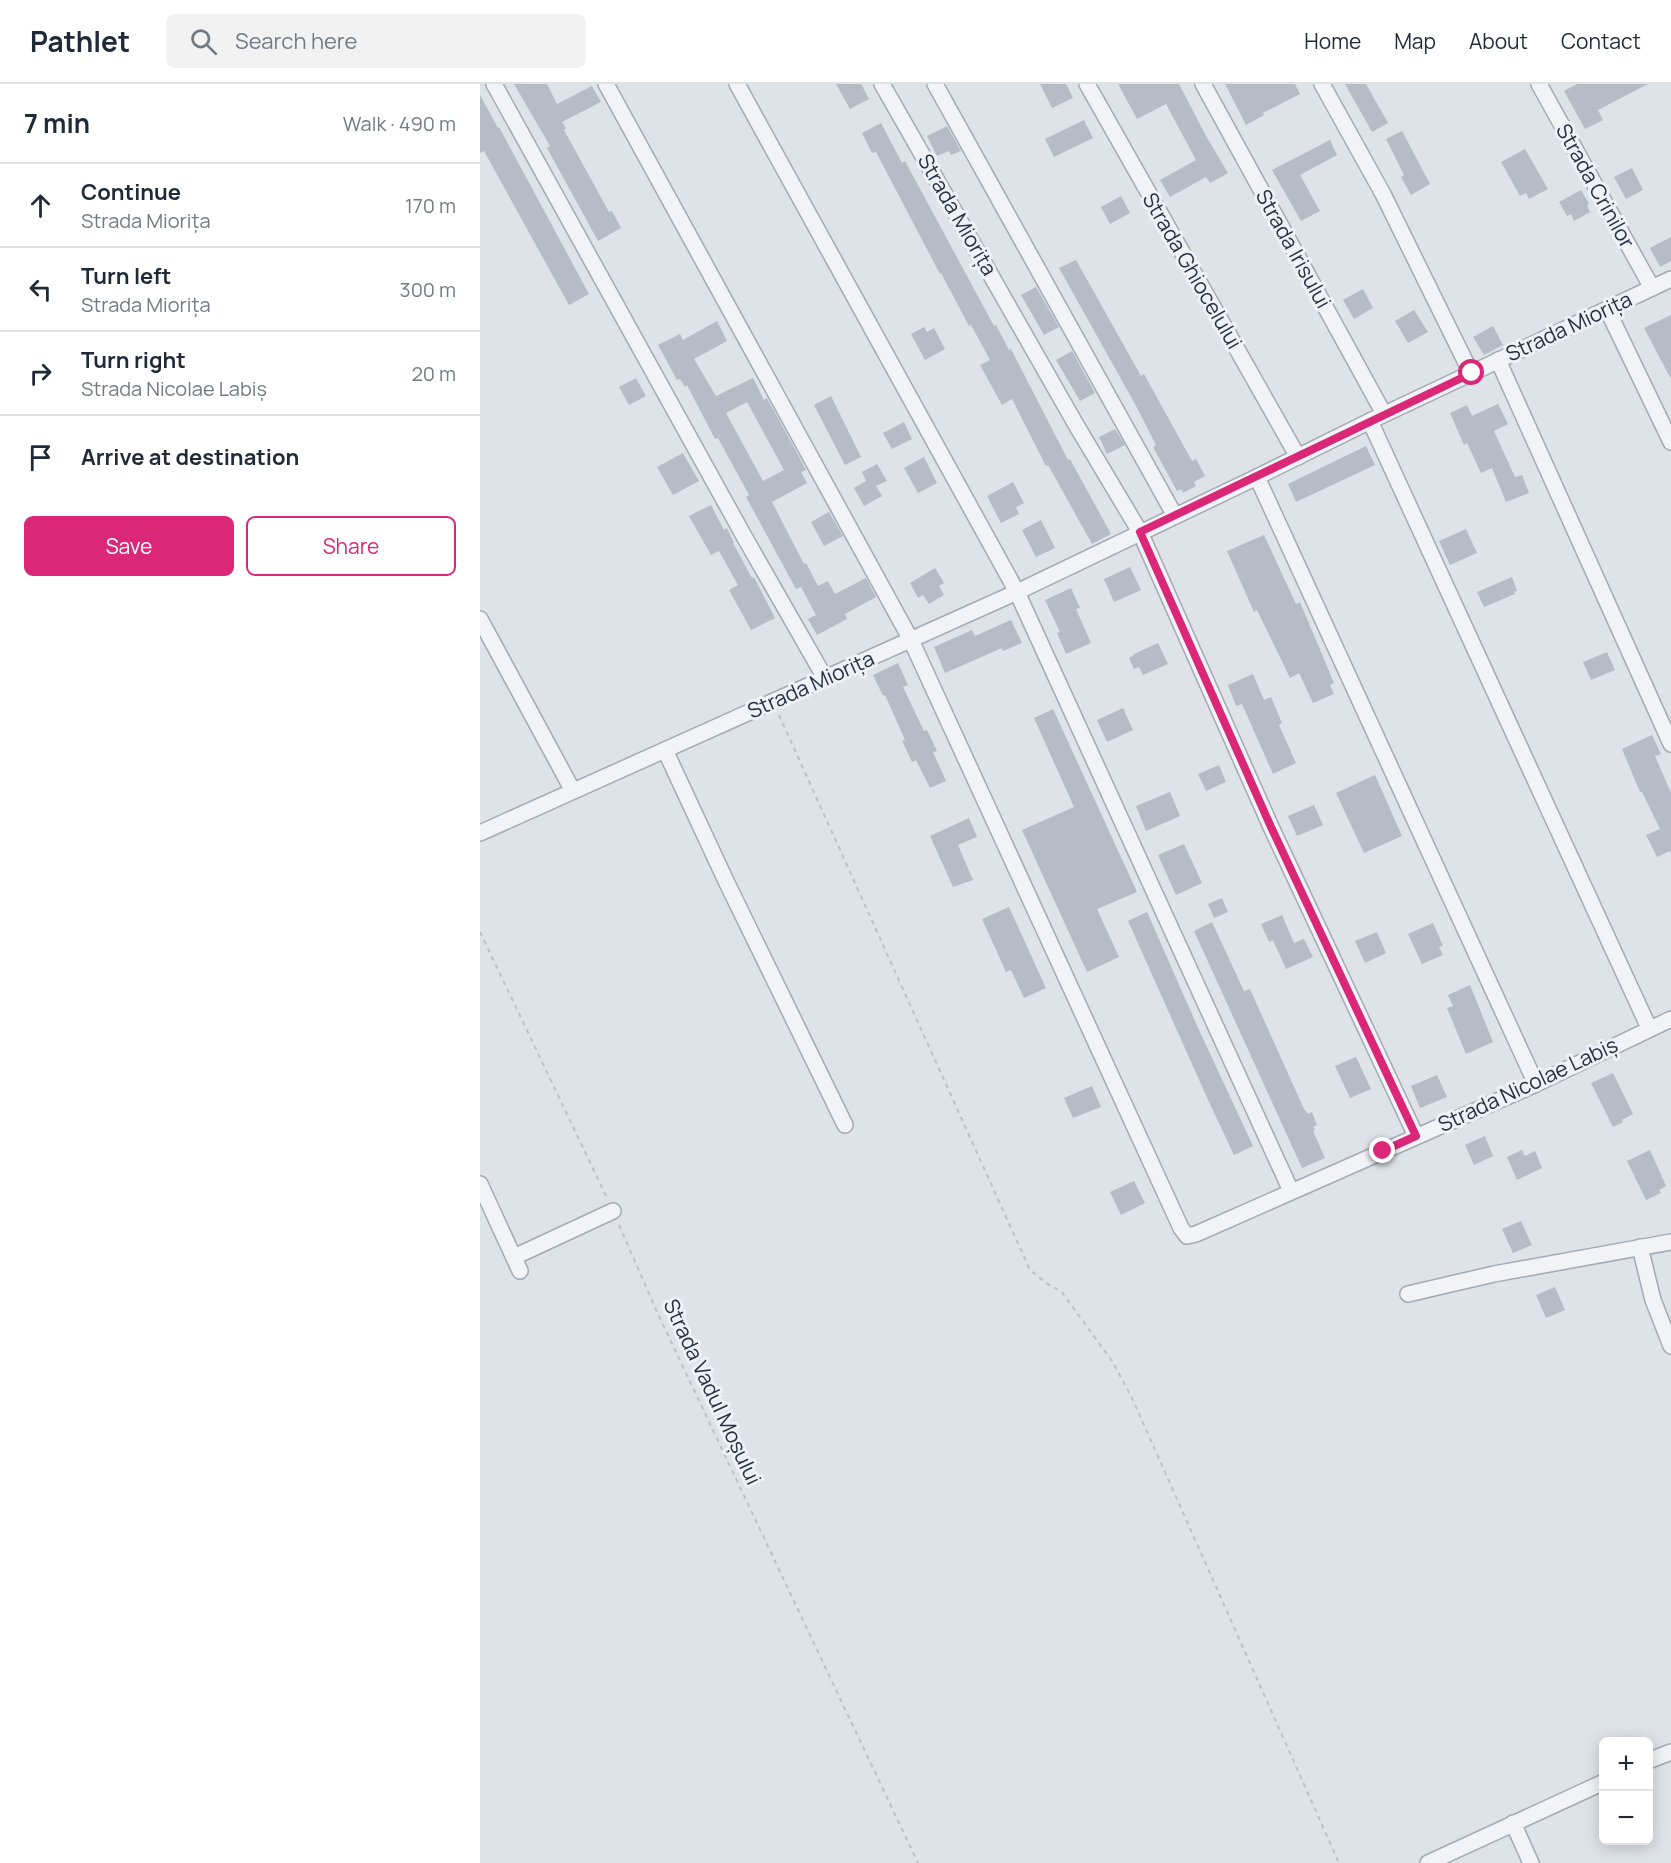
<!DOCTYPE html>
<meta charset="utf-8">
<style>
:root{--surface:#fff;--page:#f2f2f3;--text:#1f2937;--muted:#747a83;--line:#e0e1e3;--accent:#db2777}
body{margin:0;font-family:Manrope,sans-serif;background:var(--page);color:var(--text)}
.controls{position:absolute;right:18px;bottom:18px;display:grid;overflow:hidden;border-radius:9px;box-shadow:0 3px 15px #0003}
.controls button{width:54px;height:54px;display:grid;place-items:center;padding:0;border:0;border-bottom:2px solid var(--line);background:var(--surface);color:var(--text);font:30px sans-serif}
.stop{position:absolute;width:18px;height:18px;margin:-14px;border:4px solid #db2777;border-radius:50%;background:#fff}
.stop.end{background:#db2777;border-color:#fff;box-shadow:0 2px 6px #0008}
.list{margin:0;padding:0;list-style:none}
h2{display:flex;justify-content:space-between;align-items:center;height:78px;margin:0;padding:0 24px;font-size:26px}
h2 small{font-size:20px;font-weight:400;color:var(--muted)}
.list li{display:grid;grid-template-columns:39px 1fr auto;gap:18px;align-items:center;box-sizing:border-box;height:84px;padding:0 24px;border-top:2px solid var(--line)}
.list b{display:block;font-size:22px;white-space:nowrap}
.list p{margin:0;font-size:20px;white-space:nowrap;color:var(--muted)}
.list em{font-size:20px;font-style:normal;color:var(--muted)}
.actions{display:flex;gap:12px;padding:18px 24px}
.actions a{flex:1;padding:14px 0;border:2px solid var(--accent);border-radius:9px;text-align:center;font-size:21px;color:var(--accent)}
.actions .main{background:var(--accent);color:#fff}
.icon{flex:none;width:33px;height:33px;fill:none;stroke:currentColor;stroke-width:2;stroke-linecap:round;stroke-linejoin:round}
.map{position:relative;flex:none;width:1191px;height:1779px;overflow:hidden}
header{display:flex;align-items:center;gap:36px;box-sizing:border-box;height:84px;padding:0 30px;background:var(--surface);border-bottom:2px solid var(--line)}
header strong{font-size:28px}
nav{display:flex;gap:33px;margin-inline-start:auto;font-size:21px}
.search{width:420px;height:54px;background:var(--page);display:flex;align-items:center;gap:15px;box-sizing:border-box;padding:0 21px;border-radius:9px;color:var(--muted);font-size:22px}
main{display:flex}
aside{flex:1;background:var(--surface)}
.map>svg:first-child{display:block}
</style>
<header>
<strong>Pathlet</strong>
<div class="search"><svg class="icon" aria-label="search" viewBox="0 0 24 24"><circle cx="10" cy="10" r="6"/><path d="M15 15l6 6"/></svg>Search here</div>
<nav><a>Home</a><a>Map</a><a>About</a><a>Contact</a></nav>
</header>
<main>
<aside>
<h2>7 min<small>Walk · 490 m</small></h2>
<ul class="list">
<li><svg class="icon" aria-label="ahead" viewBox="0 0 24 24"><path d="M12 20V5M6 11l6-6 6 6"/></svg><div><b>Continue</b><p>Strada Miorița</p></div><em>170 m</em></li>
<li><svg class="icon" aria-label="left" viewBox="0 0 24 24"><path d="M17 20v-9H6M10 6l-5 5 5 5"/></svg><div><b>Turn left</b><p>Strada Miorița</p></div><em>300 m</em></li>
<li><svg class="icon" aria-label="right" viewBox="0 0 24 24"><path d="M7 20v-9h11M14 6l5 5-5 5"/></svg><div><b>Turn right</b><p>Strada Nicolae Labiș</p></div><em>20 m</em></li>
<li><svg class="icon" aria-label="arrive" viewBox="0 0 24 24"><path d="M6 21V4h12l-3 4 3 4H6"/></svg><div><b>Arrive at destination</b></div></li>
</ul>
<div class="actions"><a class="main">Save</a><a>Share</a></div>
</aside>
<div class="map">
<svg width="1191" height="1779" viewBox="0 0 1191 1779">
<rect width="100%" height="100%" fill="#dee3e9"/>
<!-- building -->
<g fill="#b5bcc6" fill-rule="evenodd">
<polygon points="34,0 67,0 77,20 112,2 121,18 82,38 86,44 84,46 129,128 132,127 141,144 118,157 67,64 70,62"/>
<polygon points="356,0 381,0 389,15 370,25"/>
<polygon points="560,0 586,0 593,14 572,24"/>
<polygon points="638,0 699,0 726,52 748,89 730,99 726,93 690,113 680,96 716,76 686,20 657,35"/>
<polygon points="745,0 815,0 820,10 783,29 784,31 766,41"/>
<polygon points="865,0 886,0 908,39 892,48"/>
<polygon points="1097,0 1168,0 1118,26 1123,36 1105,45 1084,7"/>
<polygon points="0,11 18,44 19,43 109,210 89,221 4,67 0,69"/>
<polygon points="604,36 613,54 574,73 565,55"/>
<polygon points="401,39 422,79 425,77 514,242 516,241 529,266 531,265 588,376 590,375 631,450 612,460 568,381 566,382 532,315 522,321 500,281 510,276 491,241 489,242 461,189 460,190 396,68 392,69 382,49"/>
<polygon points="467,42 481,67 471,71 469,67 457,72 447,52"/>
<polygon points="922,47 950,100 931,111 921,93 924,91 906,55"/>
<polygon points="850,56 857,71 820,91 840,127 821,137 792,86"/>
<polygon points="1045,65 1068,105 1049,115 1046,109 1040,112 1021,78"/>
<polygon points="1152,84 1163,106 1146,115 1134,93"/>
<polygon points="1101,106 1109,120 1107,121 1110,128 1094,137 1091,130 1087,132 1079,118"/>
<polygon points="641,112 650,129 630,140 621,123"/>
<polygon points="1191,153 1191,177 1180,183 1170,164"/>
<polygon points="596,176 661,292 664,290 712,377 716,375 725,392 714,398 716,402 703,409 701,405 697,407 673,363 676,361 655,320 579,184"/>
<polygon points="556,203 579,243 564,251 541,211"/>
<polygon points="883,205 893,224 874,235 863,216"/>
<polygon points="934,226 948,248 928,259 915,237"/>
<polygon points="1191,231 1191,295 1164,244"/>
<path d="M237 237 247 257 214 275 236 312 273 294 284 316 287 314 315 365 326 386 321 388 327 399 292 418 324 480 326 479 338 502 348 497 355 510 386 494 396 513 365 530 367 535 337 551 328 535 336 531 321 503 316 505 266 413 269 411 238 354 235 355 207 301 205 303 200 295 197 296 178 261 200 250 203 256ZM267 318 304 386 283 397 246 329Z"/>
<polygon points="1013,242 1023,261 1004,271 993,253"/>
<polygon points="444,243 447,248 454,244 465,265 445,276 431,250"/>
<polygon points="592,267 615,309 600,317 576,276"/>
<polygon points="156,294 166,312 149,321 139,303"/>
<polygon points="351,312 381,373 365,381 334,321"/>
<polygon points="1018,320 1028,340 1014,347 1035,393 1042,391 1049,409 1026,418 1012,384 1001,389 987,359 984,361 970,329 987,321 992,332"/>
<polygon points="424,338 432,355 412,365 403,349"/>
<polygon points="635,345 645,361 627,370 619,353"/>
<polygon points="886,362 895,381 816,418 808,400"/>
<polygon points="203,369 219,397 193,411 177,383"/>
<polygon points="444,373 457,399 438,409 424,384"/>
<polygon points="397,380 407,397 396,402 402,412 384,422 374,404 386,397 382,388"/>
<polygon points="533,398 544,419 536,423 539,430 521,439 507,412"/>
<polygon points="231,421 244,446 247,444 254,459 253,459 272,494 274,493 295,534 271,546 249,506 258,501 239,467 231,471 209,432"/>
<polygon points="349,428 363,452 344,462 331,438"/>
<polygon points="561,436 575,464 556,473 542,446"/>
<polygon points="986,445 997,469 970,481 959,457"/>
<polygon points="784,451 816,520 820,518 854,599 850,601 854,610 833,619 819,589 810,594 777,526 774,528 747,467"/>
<polygon points="650,483 661,506 634,518 624,495"/>
<polygon points="455,484 464,499 459,502 464,511 449,520 443,511 438,514 430,499"/>
<polygon points="1032,493 1037,507 1034,508 1035,510 1004,523 997,508"/>
<polygon points="591,504 600,524 596,525 611,559 586,570 577,549 580,548 565,516"/>
<polygon points="531,536 542,559 523,567 522,564 465,589 454,563 492,546 495,552"/>
<polygon points="678,559 688,580 663,591 659,583 654,585 649,574 654,571 654,570"/>
<polygon points="1127,568 1135,586 1111,596 1103,578"/>
<polygon points="418,579 428,601 423,603 444,647 447,646 457,667 453,668 466,697 450,704 436,676 432,678 422,657 425,656 405,611 403,612 393,591"/>
<polygon points="773,590 784,616 791,613 802,639 799,641 816,679 793,690 762,620 756,622 748,601"/>
<polygon points="643,624 653,646 627,658 617,636"/>
<polygon points="573,625 657,808 617,825 639,873 607,888 542,746 594,723 554,634"/>
<polygon points="1172,651 1181,670 1175,672 1191,709 1191,770 1190,767 1177,773 1166,751 1180,745 1162,708 1160,708 1142,665"/>
<polygon points="739,681 746,698 726,707 718,690"/>
<polygon points="895,691 922,752 884,769 856,709"/>
<polygon points="690,708 700,732 666,747 656,722"/>
<polygon points="834,721 843,741 817,752 808,732"/>
<polygon points="489,734 497,753 478,761 493,796 473,803 450,752"/>
<polygon points="704,760 722,799 696,811 678,771"/>
<polygon points="742,814 748,828 734,834 728,820"/>
<polygon points="529,823 566,904 544,914 531,886 526,888 502,835"/>
<polygon points="667,828 719,946 773,1062 754,1071 729,1018 648,837"/>
<polygon points="802,831 814,859 824,855 833,873 806,885 793,856 789,858 781,840"/>
<polygon points="732,838 764,907 770,905 824,1025 828,1030 832,1028 837,1041 833,1043 835,1046 833,1047 845,1074 822,1084 714,847"/>
<polygon points="953,839 963,862 959,863 963,871 942,880 928,850"/>
<polygon points="897,848 906,869 885,879 875,857"/>
<polygon points="990,901 1013,958 986,970 967,924 973,922 968,911"/>
<polygon points="876,973 891,1005 870,1014 855,982"/>
<polygon points="1133,989 1153,1030 1142,1036 1143,1038 1133,1043 1111,999"/>
<polygon points="957,991 967,1013 940,1024 931,1002"/>
<polygon points="612,1002 621,1023 593,1034 584,1014"/>
<polygon points="1005,1052 1013,1072 994,1081 985,1061"/>
<polygon points="1042,1066 1045,1072 1055,1067 1062,1084 1037,1096 1027,1073"/>
<polygon points="1170,1066 1186,1102 1179,1106 1181,1109 1166,1116 1147,1077"/>
<polygon points="654,1097 665,1119 641,1131 630,1108"/>
<polygon points="1041,1137 1052,1161 1033,1169 1022,1145"/>
<polygon points="1075,1203 1085,1226 1066,1234 1056,1211"/>
</g>
<g fill="none" stroke-linecap="round" stroke-linejoin="round">
<!-- street casing -->
<g stroke="#a3aab3" stroke-width="18">
<g id="street">
<polyline points="14,0 265,454 345,594"/>
<polyline points="126,0 431,556 701,1144 707,1152 716,1150 1056,1000 1191,935"/>
<polyline points="257,0 537,508 811,1107"/>
<polyline points="402,0 595,339 660,448 791,743 936,1052"/>
<polyline points="455,0 695,432"/>
<polyline points="607,0 818,373"/>
<polyline points="723,0 904,330"/>
<polyline points="842,0 903,110 991,289"/>
<polyline points="1059,0 1172,204"/>
<polyline points="1127,225 1191,358"/>
<polyline points="1018,276 1191,660"/>
<polyline points="890,337 1169,944"/>
<polyline points="777,393 1056,1000"/>
<polyline points="0,535 93,707"/>
<polyline points="185,666 246,797 365,1041"/>
<polyline points="0,749 537,508 777,393 890,337 1191,195"/>
<polyline points="0,1100 40,1187"/>
<polyline points="1160,1163 1173,1216 1191,1262"/>
<polyline points="34,1173 133,1127"/>
<polyline points="928,1210 1014,1190 1191,1158"/>
<polyline points="1168,1677 1191,1668"/>
<polyline points="1033,1739 1051,1779"/>
<polyline points="948,1779 1124,1698"/>
</g>
</g>
<!-- path -->
<g stroke="#bcc0c8" stroke-width="2" stroke-dasharray="4.5 4.5" stroke-linecap="butt">
<polyline points="299,631 550,1186 569,1201 581,1207 632,1277 652,1314 859,1779"/>
<polyline points="0,848 127,1114"/>
<polyline points="139,1141 177,1228 438,1779"/>
</g>
<!-- street -->
<use href="#street" stroke="#f1f3f7" stroke-width="15"/>
</g>
<g fill="none" stroke-linecap="round" stroke-linejoin="round">
<!-- route -->
<polyline stroke="#db2777" stroke-width="8" points="903,1067 936,1052 791,743 660,448 992,289"/>
</g>
<g text-anchor="middle" stroke-width="6" stroke-linejoin="round" paint-order="stroke">
<!-- street labels -->
<g font-size="21" fill="#263041" stroke="#eef2f6">
<text transform="translate(1115 102) rotate(61)" y="7">Strada Crinilor</text>
<text transform="translate(477 131) rotate(60)" y="7">Strada Miorița</text>
<text transform="translate(813 165) rotate(61)" y="7">Strada Irisului</text>
<text transform="translate(712 187) rotate(60)" y="7">Strada Ghiocelului</text>
<text transform="translate(1089 243) rotate(-25)" y="7">Strada Miorița</text>
<text transform="translate(331 601) rotate(-24)" y="7">Strada Miorița</text>
<text transform="translate(1048 1001) rotate(-25)" y="7">Strada Nicolae Labiș</text>
<text transform="translate(232 1308) rotate(65)" y="7">Strada Vadul Moșului</text>
</g>
</g>
</svg>
<div class="controls">
<button>+</button>
<button>−</button>
</div>
<div class="stop" style="left:992px;top:289px"></div>
<div class="stop end" style="left:903px;top:1067px"></div>
</div>
</main>
